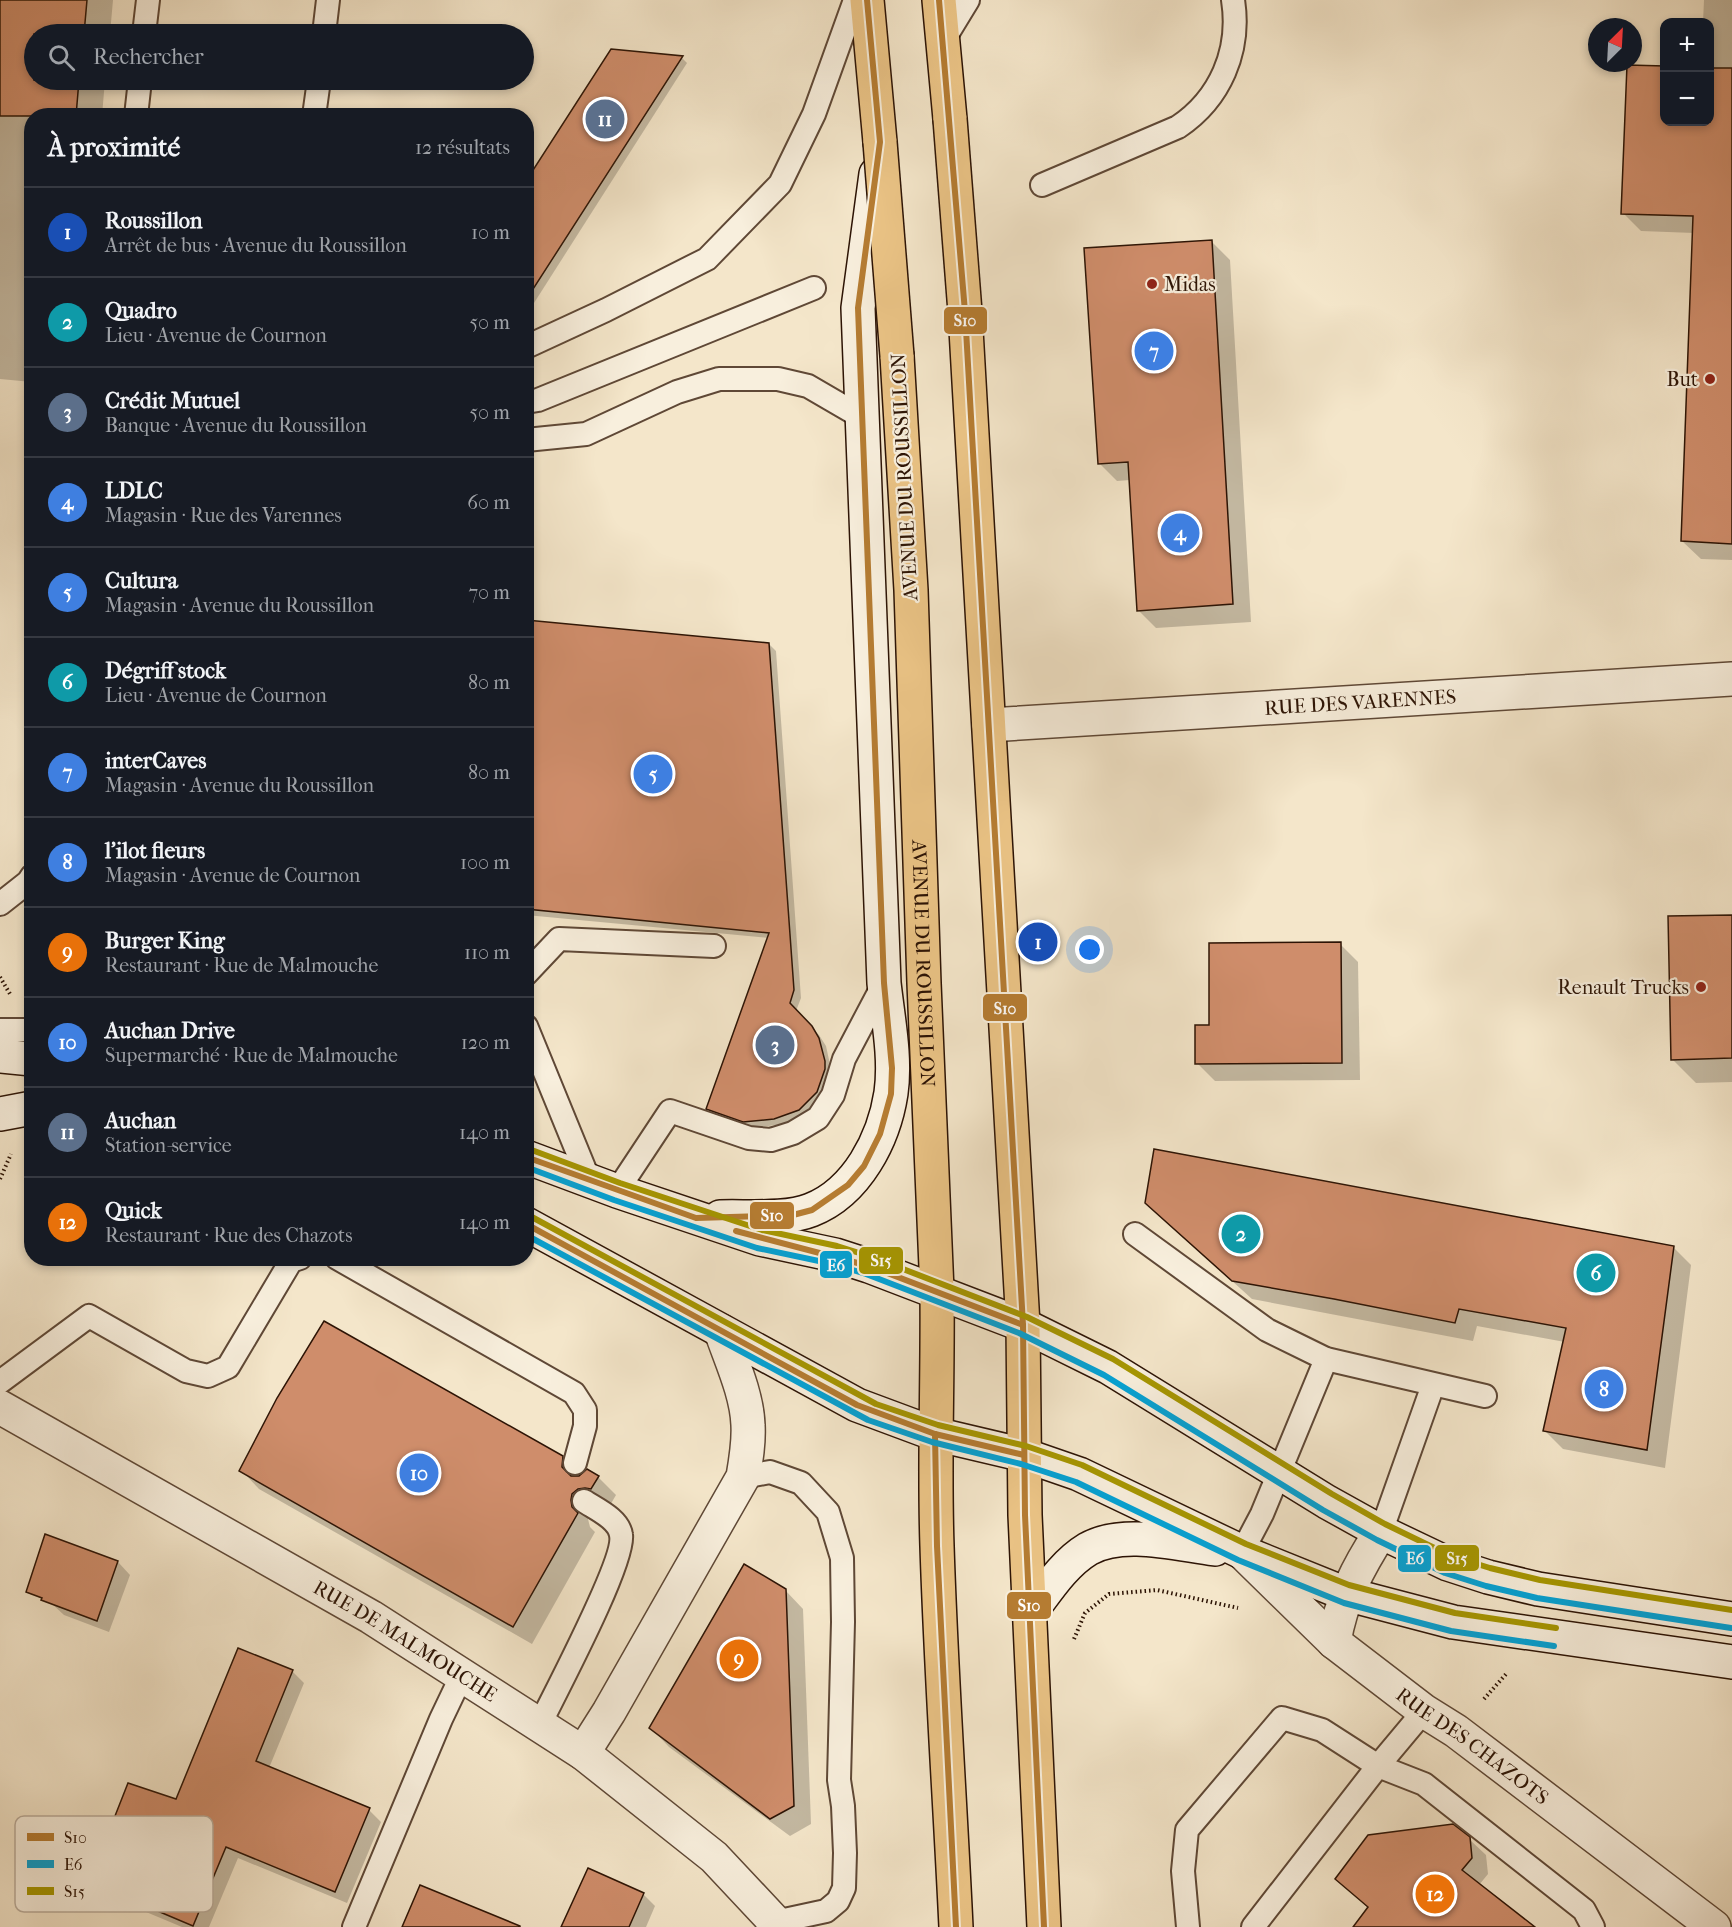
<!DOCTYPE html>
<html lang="fr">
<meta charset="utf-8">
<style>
:root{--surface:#171b24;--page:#20242c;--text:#f1f3f6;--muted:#9ea1a6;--line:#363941;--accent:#d93025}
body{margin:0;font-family:"IM FELL French Canon",serif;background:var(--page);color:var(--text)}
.controls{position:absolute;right:18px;top:18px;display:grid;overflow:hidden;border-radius:12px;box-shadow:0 3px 9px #0003}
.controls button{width:54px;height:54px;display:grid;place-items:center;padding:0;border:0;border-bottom:2px solid var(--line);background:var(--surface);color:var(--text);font:30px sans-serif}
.compass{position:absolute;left:1588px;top:18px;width:54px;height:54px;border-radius:50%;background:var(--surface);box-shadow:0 3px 9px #0003;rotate:24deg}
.you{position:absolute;left:1090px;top:950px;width:21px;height:21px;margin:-15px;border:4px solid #fff;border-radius:50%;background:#1a73e8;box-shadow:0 0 0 9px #1a73e833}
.badge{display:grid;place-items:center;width:39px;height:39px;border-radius:50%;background:var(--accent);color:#fff;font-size:20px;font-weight:700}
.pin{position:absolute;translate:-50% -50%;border:3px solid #fff;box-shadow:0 2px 6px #0006}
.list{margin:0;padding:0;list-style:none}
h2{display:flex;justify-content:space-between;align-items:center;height:78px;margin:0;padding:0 24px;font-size:26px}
h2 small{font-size:20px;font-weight:400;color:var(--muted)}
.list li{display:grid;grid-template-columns:39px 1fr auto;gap:18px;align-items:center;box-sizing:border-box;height:90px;padding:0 24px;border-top:2px solid var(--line)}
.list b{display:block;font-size:22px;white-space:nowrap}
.list p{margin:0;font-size:20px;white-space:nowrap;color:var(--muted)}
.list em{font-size:20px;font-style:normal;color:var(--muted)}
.icon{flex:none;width:33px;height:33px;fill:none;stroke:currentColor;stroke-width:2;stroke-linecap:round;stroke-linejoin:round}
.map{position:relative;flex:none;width:1732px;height:1927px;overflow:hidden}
.search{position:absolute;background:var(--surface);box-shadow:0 3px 9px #0003;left:24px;top:24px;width:510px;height:66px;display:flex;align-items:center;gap:15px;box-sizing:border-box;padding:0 21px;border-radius:33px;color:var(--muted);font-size:22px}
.panel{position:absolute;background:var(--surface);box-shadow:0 3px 9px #0003;left:24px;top:108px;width:510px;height:1158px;border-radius:24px}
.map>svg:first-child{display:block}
</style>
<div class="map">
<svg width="1732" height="1927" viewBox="0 0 1732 1927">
<rect width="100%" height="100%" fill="#f4e6ca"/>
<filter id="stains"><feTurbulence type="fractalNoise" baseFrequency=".00333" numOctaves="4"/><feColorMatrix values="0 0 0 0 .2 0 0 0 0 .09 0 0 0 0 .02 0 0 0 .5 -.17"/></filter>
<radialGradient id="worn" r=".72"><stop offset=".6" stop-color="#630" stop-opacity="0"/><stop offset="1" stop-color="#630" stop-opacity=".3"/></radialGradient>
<!-- shadow -->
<g fill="#0003">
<polygon points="0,0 113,0 110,34 34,34 34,80 105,80 102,116 32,116 32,382 0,379"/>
<polygon points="1704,0 1732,0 1732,560 1701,559 1682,541 1694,233 1641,231 1623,213 1664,122 1710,122 1710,22 1703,22"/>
<polygon points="612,51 682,58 687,63 534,303 526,302 526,183"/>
<polygon points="1212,242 1230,260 1251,622 1156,628 1138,610 1130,480 1117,481 1099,463"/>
<polygon points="526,622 769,644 776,651 801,998 796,1011 819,1035 826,1046 831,1069 831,1077 812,1112 793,1123 751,1128 715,1116 708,1109 769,938 526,915"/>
<polygon points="1732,916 1732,1082 1696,1083 1672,1059"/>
<polygon points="1340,944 1358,962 1360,1080 1215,1081 1197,1063 1210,1027"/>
<polygon points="1146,1203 1673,1247 1691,1265 1665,1468 1563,1449 1545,1431 1565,1342 1477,1326 1473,1341 1252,1299"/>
<polygon points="562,1457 581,1476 598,1477 616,1495 609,1507 590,1513 588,1519 590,1527 595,1532 532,1644 259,1489 241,1470"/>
<polygon points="46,1536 118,1562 130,1575 109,1632 64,1615 51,1603"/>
<polygon points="785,1590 803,1609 811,1824 790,1836 669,1747 651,1728"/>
<polygon points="292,1671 304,1683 269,1768 369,1810 381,1822 347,1903 238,1858 209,1927 182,1927 103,1894 91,1882 177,1801"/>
<polygon points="1469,1839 1486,1855 1488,1874 1479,1885 1532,1927 1355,1927 1369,1909 1337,1879"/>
<polygon points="643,1894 655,1906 646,1927 563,1927"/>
</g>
<!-- building -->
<g fill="#cf8d6b" stroke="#2d1405" stroke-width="1.5">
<polygon points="0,0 87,0 84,34 34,34 34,80 79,80 76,116 0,116"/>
<polygon points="611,49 683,56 526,300 526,181"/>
<polygon points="1627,65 1665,66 1665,122 1710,122 1710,68 1732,68 1732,544 1681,541 1693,216 1621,214"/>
<polygon points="1212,240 1233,604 1137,611 1128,462 1098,464 1084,248"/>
<polygon points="526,620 769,643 794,990 790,1003 812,1026 819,1038 825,1061 825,1069 817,1092 799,1110 774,1119 743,1122 706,1109 769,933 526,909"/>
<polygon points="1732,915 1732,1058 1671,1060 1668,916"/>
<polygon points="1341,942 1342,1063 1195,1064 1195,1025 1209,1025 1209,943"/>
<polygon points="1154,1149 1674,1246 1647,1450 1543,1431 1566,1328 1459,1309 1455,1323 1334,1299 1232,1281 1145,1203"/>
<polygon points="324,1321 563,1456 562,1467 571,1476 579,1476 587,1469 599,1476 591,1489 585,1488 578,1489 572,1494 571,1500 572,1507 578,1513 513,1627 239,1471 277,1398"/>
<polygon points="45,1534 118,1561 97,1621 41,1600 42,1598 26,1592"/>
<polygon points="744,1564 786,1589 794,1806 770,1819 649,1728"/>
<polygon points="238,1648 293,1670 256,1761 370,1808 335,1892 226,1847 193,1926 89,1882 128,1783 176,1799"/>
<polygon points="1453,1824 1470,1837 1472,1858 1462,1870 1535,1927 1353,1927 1368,1907 1335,1879 1368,1835"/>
<polygon points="588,1868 644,1893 629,1927 561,1927"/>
<polygon points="420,1885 520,1926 520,1927 402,1927"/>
</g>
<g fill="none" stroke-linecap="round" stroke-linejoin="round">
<!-- service casing -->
<g stroke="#5f4836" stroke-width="26">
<g id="service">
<polyline points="144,34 148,0"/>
<polyline points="324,34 328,0"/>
<polyline points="943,41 968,0"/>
<polyline points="136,116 140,80"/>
<polyline points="314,116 319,80"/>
<path d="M1042 185 1178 127C1220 99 1241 51 1233 0"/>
<polyline points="526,347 606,310 707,259 780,184 814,114 855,0"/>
<polyline points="526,402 538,400 814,288"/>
<polyline points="526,440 586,434 677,392 719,379 778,379 808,386 863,418"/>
<polyline points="0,904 28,882 32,876"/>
<polyline points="526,974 559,939 714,946"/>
<polyline points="526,1026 589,1180"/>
<polyline points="0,1030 32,1030"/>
<polyline points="617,1191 670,1111 749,1138 771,1140 793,1133 818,1118 833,1095 844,1059 884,983"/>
<polyline points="1135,1234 1267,1330 1326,1359 1485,1396"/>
<polyline points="337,1258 574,1393 585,1410 585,1426 575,1463"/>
<polyline points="0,1382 89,1316 186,1371 208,1376 228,1367 291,1261 300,1258"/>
<polyline points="743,1477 770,1472 801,1483 828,1512 842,1558 843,1622 839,1780 843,1806 845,1853 844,1888 838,1901 826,1911 775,1922"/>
<polyline points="1381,1532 1433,1385"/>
<polyline points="1242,1552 1262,1514 1326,1359"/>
<path d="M539 1726C554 1695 626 1560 621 1535 619 1519 596 1509 584 1501"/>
<polyline points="354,1927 441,1719 462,1675"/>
<polyline points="1188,1927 1183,1871 1187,1830 1282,1718 1322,1730 1378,1766 1424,1784 1584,1910 1593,1927"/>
<polyline points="1253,1927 1378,1766 1424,1711"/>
</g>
</g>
<!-- minor casing -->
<g stroke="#5f4836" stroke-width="36">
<g id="minor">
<path id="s1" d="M989 725 1732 679"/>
<path id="s2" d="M0 1407 371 1617 583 1753 714 1857 775 1922 773 1927"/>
<path id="s3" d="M1242 1552 1334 1642 1424 1711 1456 1731 1714 1927"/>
<path d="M1334 1642C1341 1600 1358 1567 1381 1532"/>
<path d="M583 1753 609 1712 743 1477C746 1460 749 1443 748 1425 747 1394 731 1360 721 1331"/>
</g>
</g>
<!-- secondary casing -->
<g stroke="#2d1405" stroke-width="36">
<g id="secondary">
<polyline points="0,1056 32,1059"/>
<polyline points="0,1114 32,1108"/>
<polyline points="526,1157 617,1191 760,1239 835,1255 869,1266 1023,1325 1108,1367 1327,1502 1381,1532 1448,1564 1488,1577 1538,1589 1732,1619"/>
<path d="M720 1217C747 1216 786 1220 811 1210 857 1192 884 1139 891 1093 896 1058 888 1019 884 983L858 308 876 174"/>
<polyline points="526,1224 857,1405 935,1434 1024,1455 1079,1474 1242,1552 1346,1594 1453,1622 1732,1662"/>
<path d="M1029 1614C1046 1592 1063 1564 1088 1549 1123 1529 1176 1544 1215 1549"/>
</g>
</g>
<!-- primary casing -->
<g stroke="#2d1405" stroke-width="36">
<g id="primary">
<polyline points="867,0 880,142"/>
<polyline points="939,0 950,119"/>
<polyline points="965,312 1023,1325 1025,1515 1044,1927"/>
<path id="s4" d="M897 356 911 590 924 983 937 1291C938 1376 934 1461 937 1546 941 1673 950 1800 956 1927"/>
</g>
</g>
<!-- path -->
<g stroke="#2d1405" stroke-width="4" stroke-dasharray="1.5 3" stroke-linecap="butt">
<polyline points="0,977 10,994"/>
<polyline points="0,1179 11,1154"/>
<polyline points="1074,1639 1085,1613 1109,1594 1157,1590 1238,1608"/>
<polyline points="1484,1699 1507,1673"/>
</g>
<!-- service -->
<use href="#service" stroke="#f8efdd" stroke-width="22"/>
<!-- minor -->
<use href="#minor" stroke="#f8efdd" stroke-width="33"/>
<!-- secondary -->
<use href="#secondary" stroke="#f8efdd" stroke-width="33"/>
<!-- primary -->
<use href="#primary" stroke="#eac385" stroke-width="33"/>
<!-- primary-bridge casing -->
<g stroke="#2d1405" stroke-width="36" stroke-linecap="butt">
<g id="primary-bridge">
<polyline points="950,119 965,312"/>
<polyline points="880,142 897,356"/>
</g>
</g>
<!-- primary-bridge -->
<use href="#primary-bridge" stroke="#eac385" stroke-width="33"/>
<!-- bus-1 casing -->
<g stroke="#f8efdd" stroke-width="10">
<g id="bus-1">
<polyline points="939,0 965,312 1023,1325 1025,1515 1044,1927"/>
<polyline points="526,1157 696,1218 793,1215 812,1210 848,1185 864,1166 880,1134 891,1094 892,1068 884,983 858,308 880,142 867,0"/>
<polyline points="526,1224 857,1405 935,1434 1024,1455"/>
<polyline points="736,1231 869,1266 1023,1325"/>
<polyline points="935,1434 937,1546 956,1927"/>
</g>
</g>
<!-- bus-2 casing -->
<g stroke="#f8efdd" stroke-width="10">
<g id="bus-2">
<polyline points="526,1167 614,1200 757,1248 833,1264 866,1274 1019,1333 1104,1375 1323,1510 1377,1540 1445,1573 1486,1586 1537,1598 1731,1628"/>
<polyline points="526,1235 868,1420 932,1442 1021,1464 1076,1482 1238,1560 1344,1603 1451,1631 1554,1646"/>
</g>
</g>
<!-- bus-3 casing -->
<g stroke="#f8efdd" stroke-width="10">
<g id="bus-3">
<polyline points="529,1149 620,1183 762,1230 837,1246 872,1257 1027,1317 1113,1359 1332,1494 1385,1524 1451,1556 1490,1568 1540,1580 1732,1610"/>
<polyline points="530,1216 876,1404 938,1425 1026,1446 1082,1465 1246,1544 1349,1585 1455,1613 1556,1628"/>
</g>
</g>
<!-- bus-1 -->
<use href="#bus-1" stroke="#b57c32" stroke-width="6"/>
<!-- bus-2 -->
<use href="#bus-2" stroke="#04a2d5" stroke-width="6"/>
<!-- bus-3 -->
<use href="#bus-3" stroke="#a69601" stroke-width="6"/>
</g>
<!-- markers -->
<g fill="#8f2418" stroke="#f8efdd" stroke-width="2">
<circle cx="1152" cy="284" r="6"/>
<circle cx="1710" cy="379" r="6"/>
<circle cx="1701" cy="987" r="6"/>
</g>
<g text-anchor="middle" stroke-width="4.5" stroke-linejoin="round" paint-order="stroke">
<!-- poi labels -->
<g font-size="20" fill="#2d1405" stroke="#f8efdd" text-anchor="end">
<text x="1164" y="291" text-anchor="start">Midas</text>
<text x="1698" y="386">But</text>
<text x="1689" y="994">Renault Trucks</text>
</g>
<!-- street labels -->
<g font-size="20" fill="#2d1405" stroke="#f8efdd">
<text transform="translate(904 477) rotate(-93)" y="7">AVENUE DU ROUSSILLON</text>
<text dy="7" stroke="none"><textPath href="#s1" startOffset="372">RUE DES VARENNES</textPath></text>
<text dy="7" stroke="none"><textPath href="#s4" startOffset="608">AVENUE DU ROUSSILLON</textPath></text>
<text dy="7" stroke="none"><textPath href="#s2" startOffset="468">RUE DE MALMOUCHE</textPath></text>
<text dy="7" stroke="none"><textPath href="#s3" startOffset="302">RUE DES CHAZOTS</textPath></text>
</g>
</g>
<!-- legend -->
<rect x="15" y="1816" width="198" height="96" rx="9" fill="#f8efdd" stroke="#bbad9c" stroke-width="1.5"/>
<rect x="27" y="1833" width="27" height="8" fill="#b57c32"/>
<rect x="27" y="1860" width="27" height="8" fill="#04a2d5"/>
<rect x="27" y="1887" width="27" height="8" fill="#a69601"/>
<g font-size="16" fill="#2d1405">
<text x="64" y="1843">S10</text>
<text x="64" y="1870">E6</text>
<text x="64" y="1897">S15</text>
</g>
<g stroke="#f8efdd" stroke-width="2">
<rect x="943" y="306" width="45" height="29" rx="6" fill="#b57c32"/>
<rect x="982" y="993" width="46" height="29" rx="6" fill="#b57c32"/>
<rect x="749" y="1201" width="46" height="29" rx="6" fill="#b57c32"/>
<rect x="858" y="1246" width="46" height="29" rx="6" fill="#a69601"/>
<rect x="819" y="1250" width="34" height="29" rx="6" fill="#04a2d5"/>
<rect x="1434" y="1544" width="46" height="28" rx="6" fill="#a69601"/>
<rect x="1397" y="1544" width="35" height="29" rx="6" fill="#04a2d5"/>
<rect x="1006" y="1591" width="46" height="29" rx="6" fill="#b57c32"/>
</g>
<g font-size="16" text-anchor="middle" font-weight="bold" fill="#fff">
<text x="965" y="326">S10</text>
<text x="1005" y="1014">S10</text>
<text x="772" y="1221">S10</text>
<text x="881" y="1266">S15</text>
<text x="836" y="1271">E6</text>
<text x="1457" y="1564">S15</text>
<text x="1415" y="1564">E6</text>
<text x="1029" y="1611">S10</text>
</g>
<rect width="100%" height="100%" filter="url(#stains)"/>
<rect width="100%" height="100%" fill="url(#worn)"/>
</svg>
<div class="controls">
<button>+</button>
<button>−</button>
</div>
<svg class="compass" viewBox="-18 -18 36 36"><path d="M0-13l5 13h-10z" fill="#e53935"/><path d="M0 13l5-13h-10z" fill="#9ea1a6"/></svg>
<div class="you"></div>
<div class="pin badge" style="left:1038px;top:942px;background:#1a4fb4">1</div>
<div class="pin badge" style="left:1241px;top:1234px;background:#0f9aa8">2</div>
<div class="pin badge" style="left:775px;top:1045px;background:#5c6f8a">3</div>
<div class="pin badge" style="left:1180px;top:533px;background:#3f7fe0">4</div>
<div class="pin badge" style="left:653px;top:774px;background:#3f7fe0">5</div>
<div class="pin badge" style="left:1596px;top:1273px;background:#0f9aa8">6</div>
<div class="pin badge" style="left:1154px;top:351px;background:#3f7fe0">7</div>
<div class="pin badge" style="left:1604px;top:1389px;background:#3f7fe0">8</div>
<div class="pin badge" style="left:739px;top:1659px;background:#e8710a">9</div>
<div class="pin badge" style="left:419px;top:1473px;background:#3f7fe0">10</div>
<div class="pin badge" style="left:605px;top:119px;background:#5c6f8a">11</div>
<div class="pin badge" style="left:1435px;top:1894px;background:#e8710a">12</div>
<div class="search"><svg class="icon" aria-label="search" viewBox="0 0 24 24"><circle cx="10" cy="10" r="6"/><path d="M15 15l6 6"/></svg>Rechercher</div>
<section class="panel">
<h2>À proximité<small>12 résultats</small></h2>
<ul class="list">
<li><span class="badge" style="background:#1a4fb4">1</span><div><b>Roussillon</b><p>Arrêt de bus · Avenue du Roussillon</p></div><em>10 m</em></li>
<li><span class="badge" style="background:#0f9aa8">2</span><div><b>Quadro</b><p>Lieu · Avenue de Cournon</p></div><em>50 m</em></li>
<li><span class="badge" style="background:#5c6f8a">3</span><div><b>Crédit Mutuel</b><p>Banque · Avenue du Roussillon</p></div><em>50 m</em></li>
<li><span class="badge" style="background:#3f7fe0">4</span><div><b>LDLC</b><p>Magasin · Rue des Varennes</p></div><em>60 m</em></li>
<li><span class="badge" style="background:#3f7fe0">5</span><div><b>Cultura</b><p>Magasin · Avenue du Roussillon</p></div><em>70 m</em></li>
<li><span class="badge" style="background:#0f9aa8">6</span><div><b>Dégriff stock</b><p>Lieu · Avenue de Cournon</p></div><em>80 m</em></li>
<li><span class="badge" style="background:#3f7fe0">7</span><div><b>interCaves</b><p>Magasin · Avenue du Roussillon</p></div><em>80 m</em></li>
<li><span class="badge" style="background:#3f7fe0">8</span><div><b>l'ilot fleurs</b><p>Magasin · Avenue de Cournon</p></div><em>100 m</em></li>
<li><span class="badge" style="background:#e8710a">9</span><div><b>Burger King</b><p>Restaurant · Rue de Malmouche</p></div><em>110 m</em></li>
<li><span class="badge" style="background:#3f7fe0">10</span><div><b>Auchan Drive</b><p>Supermarché · Rue de Malmouche</p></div><em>120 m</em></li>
<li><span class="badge" style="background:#5c6f8a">11</span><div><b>Auchan</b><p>Station-service</p></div><em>140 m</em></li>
<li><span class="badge" style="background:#e8710a">12</span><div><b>Quick</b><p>Restaurant · Rue des Chazots</p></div><em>140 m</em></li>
</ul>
</section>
</div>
